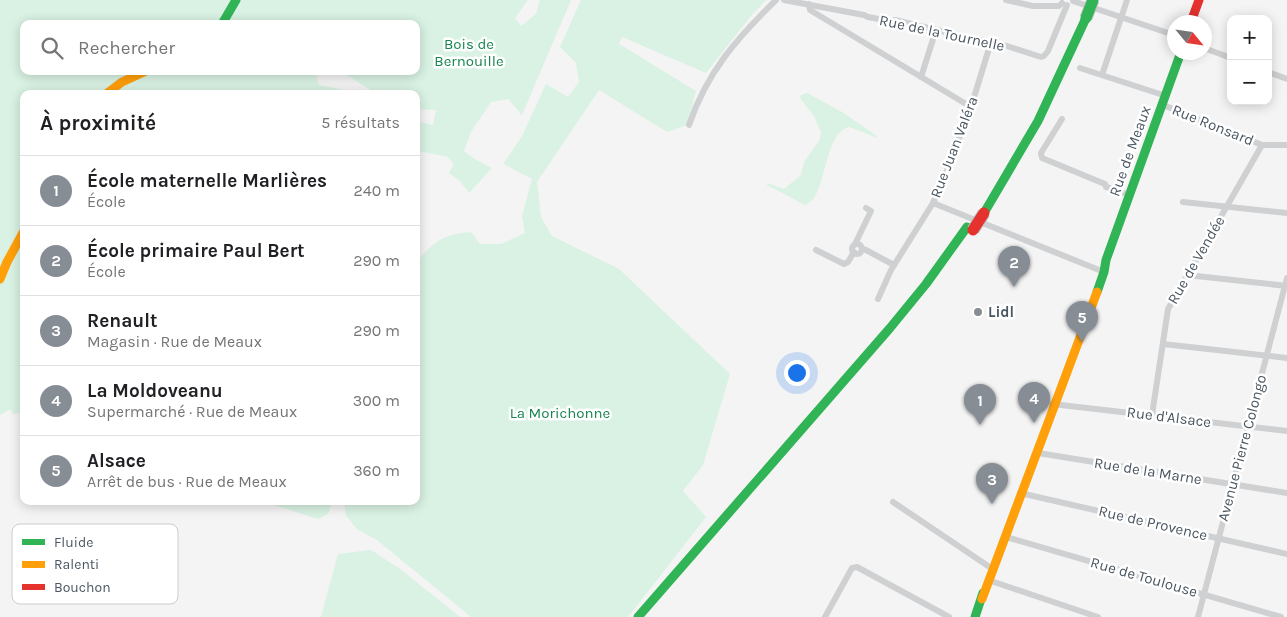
<!DOCTYPE html>
<html lang="fr">
<meta charset="utf-8">
<style>
:root{--surface:#fff;--page:#f2f2f2;--text:#202124;--muted:#757577;--line:#e0e0e0;--accent:#868d94}
body{margin:0;font-family:Karla,sans-serif;background:var(--page);color:var(--text)}
.controls{position:absolute;right:15px;top:15px;display:grid;overflow:hidden;border-radius:10px;box-shadow:0 2px 12px #0003}
.controls button{width:45px;height:45px;display:grid;place-items:center;padding:0;border:0;border-bottom:1px solid var(--line);background:var(--surface);color:var(--text);font:25px sans-serif}
.compass{position:absolute;left:1167px;top:15px;width:45px;height:45px;border-radius:50%;background:var(--surface);box-shadow:0 2px 12px #0003;rotate:119deg}
.you{position:absolute;left:796px;top:372px;width:18px;height:18px;margin:-12px;border:4px solid #fff;border-radius:50%;background:#1a73e8;box-shadow:0 0 0 8px #1a73e833}
.badge{display:grid;place-items:center;width:32px;height:32px;border-radius:50%;background:var(--accent);color:#fff;font-size:16px;font-weight:700}
.pin{position:absolute;translate:-50% -41px;filter:drop-shadow(0 1px 2px #0008)}
.pin::after{content:'';position:absolute;top:26px;width:18px;height:15px;background:inherit;clip-path:polygon(0 0,100% 0,50% 100%)}
.list{margin:0;padding:0;list-style:none}
h2{display:flex;justify-content:space-between;align-items:center;height:65px;margin:0;padding:0 20px;font-size:21px}
h2 small{font-size:16px;font-weight:400;color:var(--muted)}
.list li{display:grid;grid-template-columns:32px 1fr auto;gap:15px;align-items:center;box-sizing:border-box;height:70px;padding:0 20px;border-top:1px solid var(--line)}
.list b{display:block;font-size:19px;white-space:nowrap}
.list p{margin:0;font-size:16px;white-space:nowrap;color:var(--muted)}
.list em{font-size:16px;font-style:normal;color:var(--muted)}
.icon{flex:none;width:28px;height:28px;fill:none;stroke:currentColor;stroke-width:2;stroke-linecap:round;stroke-linejoin:round}
.map{position:relative;flex:none;width:1287px;height:617px;overflow:hidden}
.search{position:absolute;background:var(--surface);box-shadow:0 2px 12px #0003;left:20px;top:20px;width:400px;height:55px;display:flex;align-items:center;gap:12px;box-sizing:border-box;padding:0 18px;border-radius:10px;color:var(--muted);font-size:19px}
.panel{position:absolute;background:var(--surface);box-shadow:0 2px 12px #0003;left:20px;top:90px;width:400px;height:415px;border-radius:10px}
.map>svg:first-child{display:block}
</style>
<div class="map">
<svg width="1287" height="617" viewBox="0 0 1287 617">
<rect width="100%" height="100%" fill="#f4f4f4"/>
<!-- green -->
<g fill="#d9f2e3">
<path d="M0 0H528L515 18 521 26 536 14 540 0H571L522 115 508 99 491 102 471 132 464 151 473 158 492 168 469 193 460 181 449 173 454 164 448 157 419 151 416 148V121L433 125 436 110 416 109V94H377L340 71H416V24H24V71H315L319 85C328 87 340 87 347 94H24V412L12 414 11 409 0 415Z"/>
<path d="M581 0H766L751 16 706 73 622 37 619 44 696 91 687 125 667 132 599 90 537 182 541 217 552 236 619 269 730 374 703 465 683 491 706 517 628 617H471L377 540 357 529 346 516 344 501H416V263C434 241 442 235 471 232L480 244H501L525 233 522 216 532 179 503 164 522 136 546 84 568 97 579 82 576 63 560 47Z"/>
<path d="M807 93 842 112 877 136V138L850 127C827 130 826 181 814 198 812 201 808 203 805 205L767 185V183L784 189 801 175 804 162 819 141 821 133 814 116 800 98 801 95Z"/>
<polygon points="273,501 333,501 328,514 318,519 277,506 272,504"/>
<polygon points="371,550 400,569 460,617 321,617 338,554"/>
</g>
<g fill="none" stroke-linecap="round" stroke-linejoin="round">
<!-- street -->
<g stroke="#ced0d2" stroke-width="6">
<polyline points="784,0 864,15 868,17 890,21 895,20 1000,45 1004,45 1041,57 1044,56 1048,51 1067,5"/>
<polyline points="1006,0 1033,6 1059,6 1062,3"/>
<polyline points="1073,1 1174,35"/>
<polyline points="809,4 810,10 971,107"/>
<polyline points="1204,48 1231,58"/>
<polyline points="1080,68 1166,96"/>
<polyline points="1268,72 1287,79"/>
<polyline points="1102,75 1127,0"/>
<polyline points="921,77 936,30"/>
<polyline points="1163,105 1262,145 1287,145"/>
<polyline points="1062,119 1041,153 1042,158 1105,184 1106,187 1110,188"/>
<path d="M689 125C707 72 737 38 776 0"/>
<polyline points="1118,191 1130,195"/>
<polyline points="1183,202 1287,213"/>
<polyline points="933,203 1104,272"/>
<polyline points="855,244 871,211 866,208"/>
<circle cx="857" cy="249" r="5"/>
<polyline points="862,249 866,250 894,265"/>
<polyline points="816,250 844,264 848,262 854,252"/>
<polyline points="1187,275 1287,286"/>
<polyline points="878,299 891,270 933,203 943,181 971,107 991,42"/>
<polyline points="1163,344 1287,358"/>
<polyline points="1052,404 1287,431"/>
<polyline points="1152,415 1168,309 1262,145"/>
<polyline points="1038,453 1287,493"/>
<polyline points="1020,493 1287,554"/>
<polyline points="893,502 994,570"/>
<polyline points="1006,537 1281,617"/>
<polyline points="988,580 1098,617"/>
<polyline points="825,617 852,568 857,567 949,617"/>
<polyline points="1198,617 1287,278"/>
</g>
<!-- fast -->
<g stroke="#30b455" stroke-width="9">
<polyline points="222,24 236,0"/>
<polyline points="984,213 1038,121 1086,18"/>
<polyline points="1097,292 1104,272 1106,260 1181,52"/>
<polyline points="638,617 890,328 926,284 967,227"/>
<polyline points="975,617 983,593"/>
</g>
<!-- slow -->
<g stroke="#ff9f0a" stroke-width="9">
<polyline points="106,94 122,82 146,71"/>
<polyline points="0,279 7,262 24,231"/>
<polyline points="982,599 1097,292"/>
</g>
<!-- jam -->
<polyline stroke="#e5322d" stroke-width="9" points="1191,22 1199,0"/>
<!-- fast-bridge casing -->
<g stroke="#b9bec3" stroke-width="13" stroke-linecap="butt">
<polyline id="fast-bridge" points="1086,18 1093,0"/>
</g>
<!-- jam-bridge casing -->
<g stroke="#b9bec3" stroke-width="13" stroke-linecap="butt">
<polyline id="jam-bridge" points="973,230 984,213"/>
</g>
<!-- fast-bridge -->
<use href="#fast-bridge" stroke="#30b455" stroke-width="11"/>
<!-- jam-bridge -->
<use href="#jam-bridge" stroke="#e5322d" stroke-width="11"/>
</g>
<!-- markers -->
<circle fill="#868d94" stroke="#fff" stroke-width="2" cx="978" cy="312" r="5"/>
<g text-anchor="middle" stroke-width="5" stroke-linejoin="round" paint-order="stroke">
<!-- street labels -->
<g font-size="15" fill="#4a5661" stroke="#fff">
<text transform="translate(942 33) rotate(12)" y="5">Rue de la Tournelle</text>
<text transform="translate(1213 125) rotate(22)" y="5">Rue Ronsard</text>
<text transform="translate(954 147) rotate(-69)" y="5">Rue Juan Valéra</text>
<text transform="translate(1130 151) rotate(-70)" y="5">Rue de Meaux</text>
<text transform="translate(1196 260) rotate(-60)" y="5">Rue de Vendée</text>
<text transform="translate(1169 417) rotate(7)" y="5">Rue d'Alsace</text>
<text transform="translate(1242 448) rotate(-75)" y="5">Avenue Pierre Colongo</text>
<text transform="translate(1148 471) rotate(9)" y="5">Rue de la Marne</text>
<text transform="translate(1153 523) rotate(13)" y="5">Rue de Provence</text>
<text transform="translate(1144 577) rotate(16)" y="5">Rue de Toulouse</text>
</g>
<!-- park labels -->
<g font-size="15" fill="#17864f" stroke="#fff">
<text x="469" y="49">Bois de<tspan x="469" dy="17">Bernouille</tspan></text>
<text x="560" y="418">La Morichonne</text>
</g>
<!-- poi labels -->
<g font-size="15" font-weight="bold" fill="#4a5661" stroke="#fff" text-anchor="start">
<text x="988" y="317">Lidl</text>
</g>
</g>
<!-- legend -->
<rect x="12" y="524" width="166" height="80" rx="8" fill="#fff" stroke="#c9ccd0" stroke-width="1"/>
<rect x="22" y="539" width="23" height="6" fill="#30b455"/>
<rect x="22" y="561" width="23" height="7" fill="#ff9f0a"/>
<rect x="22" y="584" width="23" height="6" fill="#e5322d"/>
<g font-size="14" fill="#4a5661">
<text x="54" y="547">Fluide</text>
<text x="54" y="569">Ralenti</text>
<text x="54" y="592">Bouchon</text>
</g>
</svg>
<div class="controls">
<button>+</button>
<button>−</button>
</div>
<svg class="compass" viewBox="-18 -18 36 36"><path d="M0-13l5 13h-10z" fill="#e53935"/><path d="M0 13l5-13h-10z" fill="#757577"/></svg>
<div class="you"></div>
<div class="pin badge" style="left:980px;top:425px">1</div>
<div class="pin badge" style="left:1014px;top:287px">2</div>
<div class="pin badge" style="left:992px;top:504px">3</div>
<div class="pin badge" style="left:1034px;top:423px">4</div>
<div class="pin badge" style="left:1082px;top:342px">5</div>
<div class="search"><svg class="icon" aria-label="search" viewBox="0 0 24 24"><circle cx="10" cy="10" r="6"/><path d="M15 15l6 6"/></svg>Rechercher</div>
<section class="panel">
<h2>À proximité<small>5 résultats</small></h2>
<ul class="list">
<li><span class="badge">1</span><div><b>École maternelle Marlières</b><p>École</p></div><em>240 m</em></li>
<li><span class="badge">2</span><div><b>École primaire Paul Bert</b><p>École</p></div><em>290 m</em></li>
<li><span class="badge">3</span><div><b>Renault</b><p>Magasin · Rue de Meaux</p></div><em>290 m</em></li>
<li><span class="badge">4</span><div><b>La Moldoveanu</b><p>Supermarché · Rue de Meaux</p></div><em>300 m</em></li>
<li><span class="badge">5</span><div><b>Alsace</b><p>Arrêt de bus · Rue de Meaux</p></div><em>360 m</em></li>
</ul>
</section>
</div>
